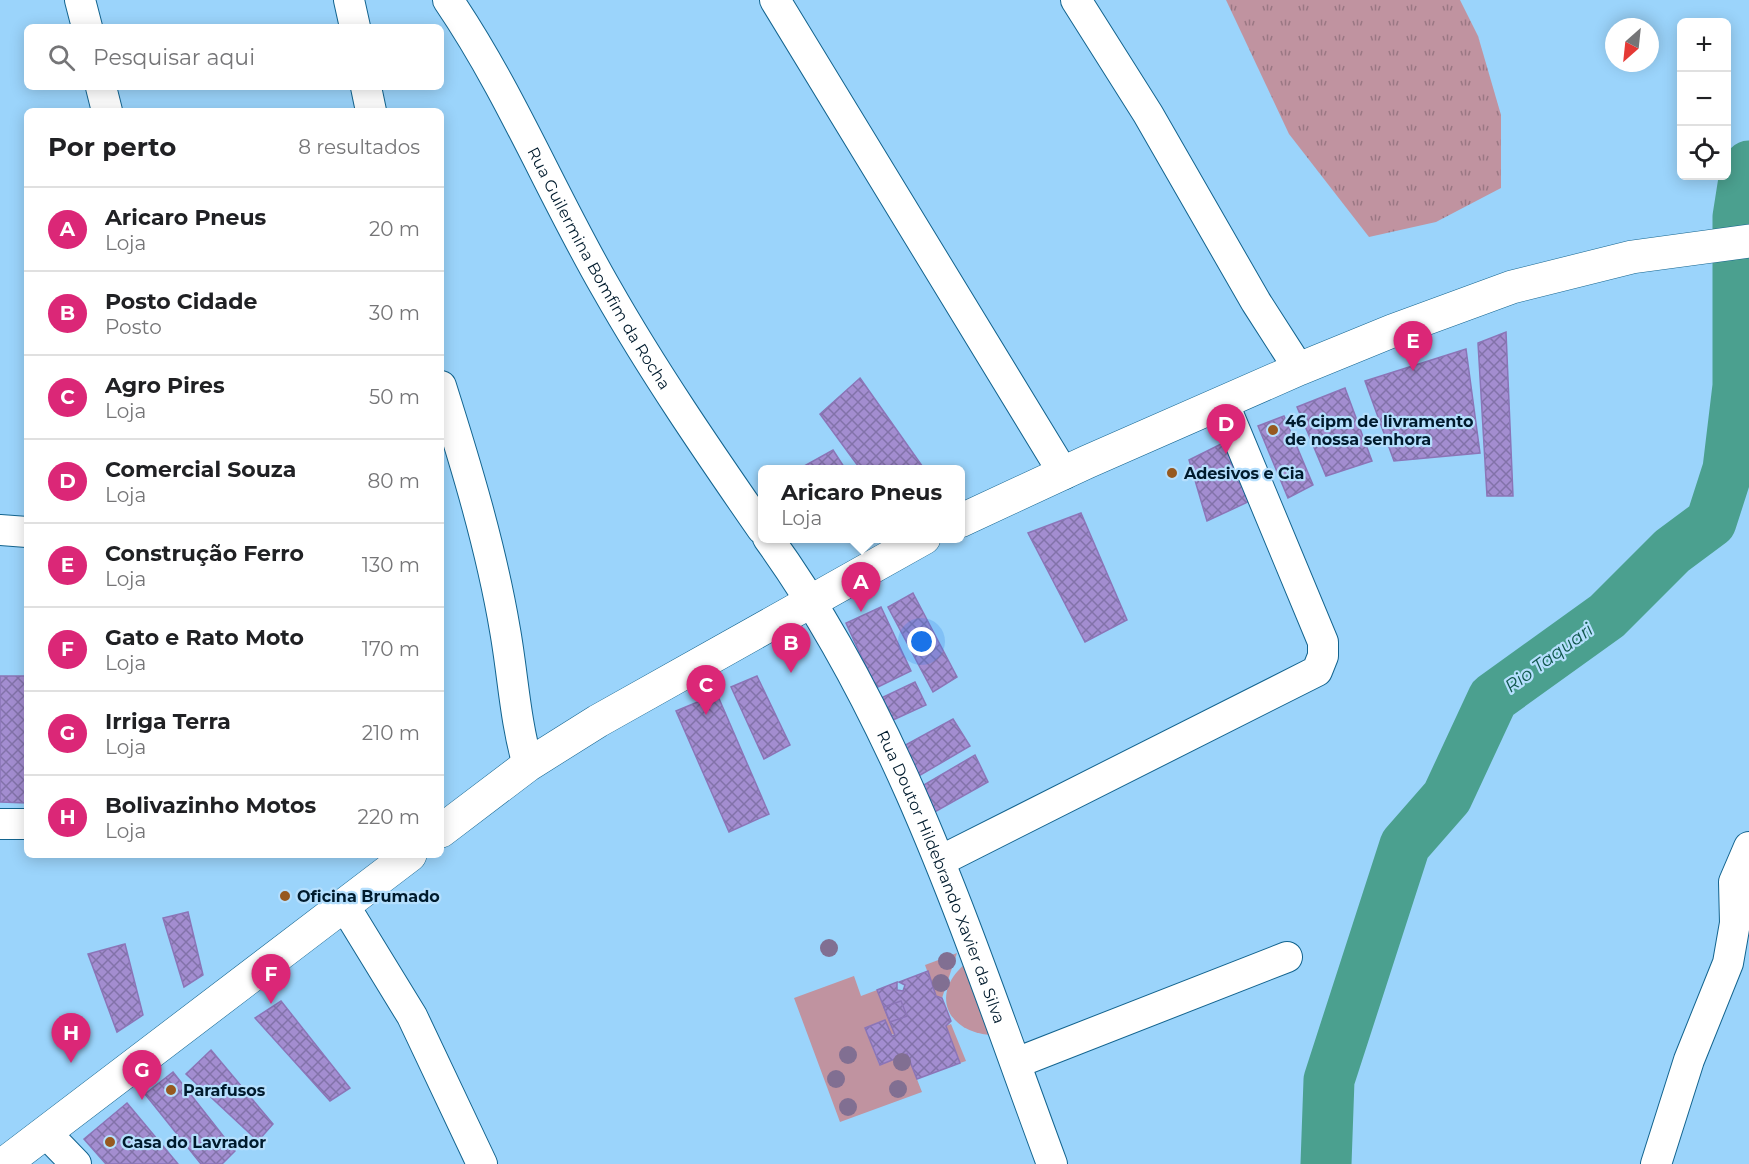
<!DOCTYPE html>
<html lang="pt">
<meta charset="utf-8">
<style>
:root{--surface:#fff;--page:#f2f2f2;--text:#202124;--muted:#757577;--line:#e0e0e0;--accent:#db2777}
body{margin:0;font-family:Montserrat,sans-serif;background:var(--page);color:var(--text)}
.controls{position:absolute;right:18px;top:18px;display:grid;overflow:hidden;border-radius:9px;box-shadow:0 3px 15px #0003}
.controls button{width:54px;height:54px;display:grid;place-items:center;padding:0;border:0;border-bottom:2px solid var(--line);background:var(--surface);color:var(--text);font:30px sans-serif}
.compass{position:absolute;left:1605px;top:18px;width:54px;height:54px;border-radius:50%;background:var(--surface);box-shadow:0 3px 15px #0003;rotate:207deg}
.you{position:absolute;left:922px;top:642px;width:21px;height:21px;margin:-15px;border:4px solid #fff;border-radius:50%;background:#1a73e8;box-shadow:0 0 0 9px #1a73e833}
.badge{display:grid;place-items:center;width:39px;height:39px;border-radius:50%;background:var(--accent);color:#fff;font-size:20px;font-weight:700}
.pin{position:absolute;translate:-50% -50px;filter:drop-shadow(0 2px 3px #0008)}
.pin::after{content:'';position:absolute;top:32px;width:21px;height:18px;background:inherit;clip-path:polygon(0 0,100% 0,50% 100%)}
.popup{position:absolute;left:758px;top:465px;width:207px;height:78px;box-sizing:border-box;display:grid;place-content:center;border-radius:9px;background:var(--surface);filter:drop-shadow(0 2px 4px #0005);font-size:20px;white-space:nowrap;color:var(--muted)}
.popup b{font-size:22px;color:var(--text)}
.popup::after{content:'';position:absolute;left:50%;top:100%;margin-left:-12px;border:12px solid transparent;border-top-color:var(--surface)}
.list{margin:0;padding:0;list-style:none}
h2{display:flex;justify-content:space-between;align-items:center;height:78px;margin:0;padding:0 24px;font-size:26px}
h2 small{font-size:20px;font-weight:400;color:var(--muted)}
.list li{display:grid;grid-template-columns:39px 1fr auto;gap:18px;align-items:center;box-sizing:border-box;height:84px;padding:0 24px;border-top:2px solid var(--line)}
.list b{display:block;font-size:22px;white-space:nowrap}
.list p{margin:0;font-size:20px;white-space:nowrap;color:var(--muted)}
.list em{font-size:20px;font-style:normal;color:var(--muted)}
.icon{flex:none;width:33px;height:33px;fill:none;stroke:currentColor;stroke-width:2;stroke-linecap:round;stroke-linejoin:round}
.map{position:relative;flex:none;width:1749px;height:1164px;overflow:hidden}
.search{position:absolute;background:var(--surface);box-shadow:0 3px 15px #0003;left:24px;top:24px;width:420px;height:66px;display:flex;align-items:center;gap:15px;box-sizing:border-box;padding:0 21px;border-radius:9px;color:var(--muted);font-size:22px}
.panel{position:absolute;background:var(--surface);box-shadow:0 3px 15px #0003;left:24px;top:108px;width:420px;height:750px;border-radius:9px}
.map>svg:first-child{display:block}
</style>
<div class="map">
<svg width="1749" height="1164" viewBox="0 0 1749 1164">
<defs>
<pattern id="grass-tufts" width="24" height="20" patternUnits="userSpaceOnUse" patternTransform="scale(1.5)"><rect width="24" height="20" fill="#c093a0"/><path d="M3 7l-1-3M5 7V3M7 7l1-3M15 17l-1-3M17 17v-4M19 17l1-3" fill="none" stroke="#9a7783"/></pattern>
<pattern id="building-cross-hatch" width="8" height="8" patternUnits="userSpaceOnUse" patternTransform="scale(1.5)"><rect width="8" height="8" fill="#a38dd0"/><path d="M0 0l8 8M0 8l8-8" fill="none" stroke="#8272a9"/></pattern>
</defs>
<rect width="100%" height="100%" fill="#9bd4fb"/>
<!-- grass -->
<polygon fill="url(#grass-tufts)" points="1226,0 1460,0 1478,36 1501,115 1501,188 1436,222 1369,237 1289,134"/>
<!-- green -->
<g fill="#c093a0">
<polygon points="957,953 942,998 936,996 925,965"/>
<path d="M976 956 1006 1035C945 1040 923 989 976 956Z"/>
<polygon points="854,976 861,996 877,990 895,1035 865,1028 879,1064 907,1054 922,1092 840,1122 794,998"/>
<polygon points="951,1024 966,1061 960,1063 946,1026"/>
</g>
<g fill="none" stroke-linecap="round" stroke-linejoin="round">
<!-- river -->
<polyline stroke="#4ba08f" stroke-width="51" points="1326,1164 1329,1080 1405,845 1447,797 1493,698 1607,616 1672,551 1711,522 1728,469 1738,386 1738,217 1744,179 1749,166"/>
</g>
<!-- building -->
<g fill="url(#building-cross-hatch)" stroke="#8b75b7" stroke-width="1.5">
<polygon points="1506,332 1513,496 1487,496 1478,343"/>
<polygon points="1466,349 1480,453 1394,461 1365,381"/>
<polygon points="860,378 925,470 861,470 820,414"/>
<polygon points="1345,388 1372,461 1326,476 1297,407"/>
<polygon points="1284,416 1313,485 1288,498 1258,426"/>
<polygon points="1225,442 1250,501 1207,521 1189,460"/>
<polygon points="833,450 846,470 797,470"/>
<polygon points="1081,513 1127,620 1085,642 1028,533"/>
<polygon points="913,593 957,677 933,692 888,607"/>
<polygon points="881,607 911,671 876,688 846,623"/>
<polygon points="0,676 27,676 27,803 0,802"/>
<polygon points="757,676 790,745 764,759 731,687"/>
<polygon points="915,682 926,705 893,720 879,699"/>
<polygon points="717,694 769,814 729,832 676,711"/>
<polygon points="953,719 970,746 917,777 900,748"/>
<polygon points="975,755 988,782 933,813 922,786"/>
<polygon points="188,912 203,975 184,987 163,918"/>
<polygon points="125,944 143,1015 117,1032 88,954"/>
<polygon points="928,971 936,996 942,998 951,1021 946,1026 960,1063 917,1079 907,1054 880,1065 865,1028 885,1020 892,1036 895,1035 877,990 897,982 897,990 903,991 905,985 899,982"/>
<polygon points="281,1001 350,1088 330,1101 255,1018"/>
<polygon points="901,1001 907,1016 890,1022 884,1007"/>
<polygon points="211,1050 273,1124 258,1141 186,1074"/>
<polygon points="173,1072 235,1151 222,1164 201,1164 145,1094"/>
<polygon points="127,1103 178,1164 106,1164 84,1139"/>
</g>
<g fill="none" stroke-linecap="round" stroke-linejoin="round">
<!-- minor casing -->
<g stroke="#13648f" stroke-width="32">
<g id="minor">
<polyline points="80,0 87,27"/>
<polyline points="349,0 355,27"/>
<path id="s1" d="M448 0C510 91 551 193 606 288 653 371 708 451 762 529"/>
<polyline points="775,0 1064,474"/>
<polyline points="1076,0 1148,114 1256,302 1299,369"/>
<polyline points="101,87 107,111"/>
<polyline points="366,87 371,111"/>
<path d="M441 386C466 465 491 547 505 630 513 675 515 721 528 765"/>
<polyline points="0,530 27,532"/>
<path id="s2" d="M768 538C904 726 972 949 1052 1164"/>
<polyline points="0,824 27,824"/>
<polyline points="940,861 1317,671 1323,656 1323,642 1224,404"/>
<polyline points="344,905 412,1016 482,1164"/>
<polyline points="1016,1063 1287,957"/>
<polyline points="46,1133 76,1164"/>
<polyline points="1656,1164 1689,1060 1728,963 1735,923 1734,882 1749,847"/>
</g>
</g>
<!-- major casing -->
<g stroke="#13648f" stroke-width="34">
<g id="major">
<polyline points="960,521 1087,462 1299,369 1392,331 1512,287 1632,257 1749,241"/>
<polyline points="441,831 528,765 598,721 924,538"/>
<polyline points="4,1164 410,855"/>
</g>
</g>
<!-- minor -->
<use href="#minor" stroke="#fff" stroke-width="30"/>
<!-- major -->
<use href="#major" stroke="#fff" stroke-width="33"/>
</g>
<!-- trees -->
<g fill="#816f92">
<circle cx="829" cy="948" r="9"/>
<circle cx="947" cy="961" r="9"/>
<circle cx="941" cy="983" r="9"/>
<circle cx="848" cy="1055" r="9"/>
<circle cx="902" cy="1062" r="9"/>
<circle cx="836" cy="1079" r="9"/>
<circle cx="898" cy="1089" r="9"/>
<circle cx="848" cy="1107" r="9"/>
</g>
<!-- markers -->
<g fill="#97591f" stroke="#b5dffd" stroke-width="2">
<circle cx="1273" cy="430" r="6"/>
<circle cx="1172" cy="473" r="6"/>
<circle cx="285" cy="896" r="6"/>
<circle cx="171" cy="1090" r="6"/>
<circle cx="110" cy="1142" r="6"/>
</g>
<g text-anchor="middle" stroke-width="4.5" stroke-linejoin="round" paint-order="stroke">
<!-- street labels -->
<g font-size="16" fill="#001b2d" stroke="#b5dffd">
<text dy="6" stroke="none"><textPath href="#s1" startOffset="308">Rua Guilermina Bomfim da Rocha</textPath></text>
<text dy="6" stroke="none"><textPath href="#s2" startOffset="382">Rua Doutor Hildebrando Xavier da Silva</textPath></text>
</g>
<!-- poi labels -->
<g font-size="16" font-weight="bold" fill="#001b2d" stroke="#b5dffd" text-anchor="start">
<text x="1285" y="427">46 cipm de livramento<tspan x="1285" dy="18">de nossa senhora</tspan></text>
<text x="1184" y="479">Adesivos e Cia</text>
<text x="297" y="902">Oficina Brumado</text>
<text x="183" y="1096">Parafusos</text>
<text x="122" y="1148">Casa do Lavrador</text>
</g>
<!-- water labels -->
<g font-size="18" font-style="italic" fill="#11584d" stroke="#b5dffd">
<text transform="translate(1549 658) rotate(-36)" y="6">Rio Taquari</text>
</g>
</g>
</svg>
<div class="controls">
<button>+</button>
<button>−</button>
<button><svg class="icon" aria-label="locate" viewBox="0 0 24 24"><circle cx="12" cy="12" r="6"/><path d="M12 2v4M12 18v4M2 12h4M18 12h4"/></svg></button>
</div>
<svg class="compass" viewBox="-18 -18 36 36"><path d="M0-13l5 13h-10z" fill="#e53935"/><path d="M0 13l5-13h-10z" fill="#757577"/></svg>
<div class="you"></div>
<div class="pin badge" style="left:861px;top:612px">A</div>
<div class="popup"><b>Aricaro Pneus</b>Loja</div>
<div class="pin badge" style="left:791px;top:673px">B</div>
<div class="pin badge" style="left:706px;top:715px">C</div>
<div class="pin badge" style="left:1226px;top:454px">D</div>
<div class="pin badge" style="left:1413px;top:371px">E</div>
<div class="pin badge" style="left:271px;top:1004px">F</div>
<div class="pin badge" style="left:142px;top:1100px">G</div>
<div class="pin badge" style="left:71px;top:1063px">H</div>
<div class="search"><svg class="icon" aria-label="search" viewBox="0 0 24 24"><circle cx="10" cy="10" r="6"/><path d="M15 15l6 6"/></svg>Pesquisar aqui</div>
<section class="panel">
<h2>Por perto<small>8 resultados</small></h2>
<ul class="list">
<li><span class="badge">A</span><div><b>Aricaro Pneus</b><p>Loja</p></div><em>20 m</em></li>
<li><span class="badge">B</span><div><b>Posto Cidade</b><p>Posto</p></div><em>30 m</em></li>
<li><span class="badge">C</span><div><b>Agro Pires</b><p>Loja</p></div><em>50 m</em></li>
<li><span class="badge">D</span><div><b>Comercial Souza</b><p>Loja</p></div><em>80 m</em></li>
<li><span class="badge">E</span><div><b>Construção Ferro</b><p>Loja</p></div><em>130 m</em></li>
<li><span class="badge">F</span><div><b>Gato e Rato Moto</b><p>Loja</p></div><em>170 m</em></li>
<li><span class="badge">G</span><div><b>Irriga Terra</b><p>Loja</p></div><em>210 m</em></li>
<li><span class="badge">H</span><div><b>Bolivazinho Motos</b><p>Loja</p></div><em>220 m</em></li>
</ul>
</section>
</div>
